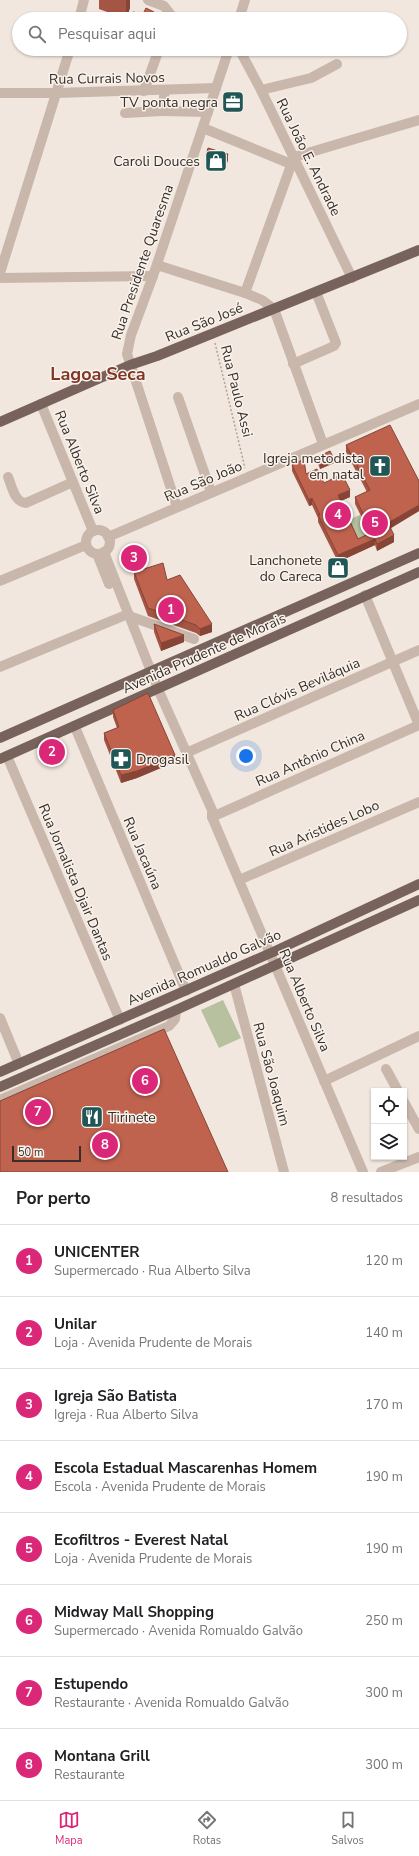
<!DOCTYPE html>
<html lang="pt">
<meta charset="utf-8">
<style>
:root{--surface:#fff;--page:#f6f6f6;--text:#202124;--muted:#757577;--line:#e0e0e0;--accent:#db2777}
body{margin:0;font-family:"Nunito Sans",sans-serif;background:var(--page);color:var(--text)}
.controls{position:absolute;right:12px;bottom:12px;display:grid;overflow:hidden;border-radius:0px;box-shadow:0 1px 3px #0004}
.controls button{width:36px;height:36px;display:grid;place-items:center;padding:0;border:0;border-bottom:1px solid var(--line);background:var(--surface);color:var(--text);font:20px sans-serif}
.scale{position:absolute;left:12px;bottom:10px;width:69px;box-sizing:border-box;padding-left:4px;border:2px solid #372d2a;border-top:0;font-size:11px;line-height:14px;white-space:nowrap;color:#372d2a;-webkit-text-stroke:3px #f9f2eb;paint-order:stroke}
.you{position:absolute;left:246px;top:756px;width:14px;height:14px;margin:-10px;border:3px solid #fff;border-radius:50%;background:#1a73e8;box-shadow:0 0 0 6px #1a73e833}
.badge{display:grid;place-items:center;width:26px;height:26px;border-radius:50%;background:var(--accent);color:#fff;font-size:13px;font-weight:700}
.pin{position:absolute;translate:-50% -50%;border:2px solid #fff;box-shadow:0 1px 4px #0006}
.list{margin:0;padding:0;list-style:none}
h2{display:flex;justify-content:space-between;align-items:center;height:52px;margin:0;padding:0 16px;font-size:17px}
h2 small{font-size:13px;font-weight:400;color:var(--muted)}
.list li{display:grid;grid-template-columns:26px 1fr auto;gap:12px;align-items:center;box-sizing:border-box;height:72px;padding:0 16px;border-top:1px solid var(--line)}
.list b{display:block;font-size:15px;white-space:nowrap}
.list p{margin:0;font-size:13px;white-space:nowrap;color:var(--muted)}
.list em{font-size:13px;font-style:normal;color:var(--muted)}
.icon{flex:none;width:22px;height:22px;fill:none;stroke:currentColor;stroke-width:2;stroke-linecap:round;stroke-linejoin:round}
.map{position:relative;flex:none;width:419px;height:1172px;overflow:hidden}
.search{position:absolute;background:var(--surface);box-shadow:0 1px 3px #0004;left:12px;right:12px;top:12px;height:44px;display:flex;align-items:center;gap:10px;box-sizing:border-box;padding:0 14px;border-radius:22px;color:var(--muted);font-size:15px}
.sheet{height:628px;background:var(--surface)}
nav{display:flex;justify-content:space-around;align-items:center;box-sizing:border-box;height:56px;border-top:1px solid var(--line);background:var(--surface);font-size:11px;color:var(--muted)}
nav a{display:grid;justify-items:center;gap:2px}
nav .on{color:var(--accent)}
.map>svg:first-child{display:block}
</style>
<div class="map">
<svg width="419" height="1172" viewBox="0 0 419 1172">
<rect width="100%" height="100%" fill="#f1e7de"/>
<!-- green -->
<g fill="#b7c09f">
<polygon points="360,515 371,538 358,543 348,520"/>
<polygon points="223,1000 241,1038 219,1048 201,1010"/>
</g>
<g fill="none" stroke-linecap="round" stroke-linejoin="round">
<!-- path -->
<polyline stroke="#b5a195" stroke-width="1.5" stroke-dasharray="2 2" stroke-linecap="butt" points="215,343 245,468"/>
<!-- minor -->
<g stroke="#c9b7ab" stroke-width="10">
<polyline points="148,0 164,6 171,15 169,19"/>
<polyline points="79,19 84,0"/>
<polyline points="239,19 245,0"/>
<polyline points="239,49 261,90 352,278"/>
<polyline points="261,90 311,78 337,64"/>
<polyline points="144,91 159,49"/>
<polyline points="0,93 56,93 216,88"/>
<polyline points="162,111 208,112"/>
<polyline points="125,113 162,111 165,90"/>
<polyline points="203,128 291,164"/>
<polyline points="157,265 245,293 262,300 274,309 323,444"/>
<polyline points="0,273 70,49"/>
<polyline points="0,278 153,276"/>
<polyline points="245,293 294,157 419,120"/>
<polyline points="293,364 334,346 336,343 316,292"/>
<polyline points="178,397 211,492"/>
<polyline points="41,404 93,531"/>
<path d="M8 477C12 486 14 502 26 503L73 482"/>
<polyline points="177,507 127,354 131,335 153,276 229,49"/>
<circle cx="98" cy="542" r="12"/>
<polyline points="108,537 419,404"/>
<polyline points="104,552 158,689 212,810 212,817 363,1172"/>
<polyline points="97,554 109,584"/>
<polyline points="0,581 86,545"/>
<polyline points="365,595 419,725"/>
<polyline points="129,616 194,639"/>
<polyline points="0,667 128,614"/>
<polyline points="75,727 186,991"/>
<polyline points="186,753 419,650"/>
<polyline points="7,756 120,1020"/>
<polyline points="212,817 419,725"/>
<polyline points="239,880 419,802"/>
<polyline points="234,984 284,1172"/>
<polyline points="0,1018 19,1064"/>
<polyline points="386,1069 398,1091"/>
<polyline points="324,1081 419,1036"/>
<polyline points="0,1100 169,1026 175,1019 176,1010"/>
<polyline points="404,1102 419,1129"/>
<polyline points="381,1172 419,1157"/>
</g>
<!-- major -->
<g stroke="#78635c" stroke-width="10">
<polyline points="0,422 130,365 157,356 419,250"/>
<polyline points="0,738 419,553"/>
<polyline points="0,759 419,572"/>
<polyline points="0,1072 273,952 419,884"/>
<polyline points="0,1087 176,1010 419,900"/>
</g>
</g>
<!-- wall -->
<g fill="#a45544">
<polygon points="99,0 130,0 130,8 126,19 99,9"/>
<polygon points="206,156 228,160 225,168 206,162"/>
<polygon points="346,445 419,511 390,528 394,542 377,551 375,545 338,562 318,522 318,518 312,505 309,506 292,471 292,465 306,474 350,497 341,501 358,539 370,534 355,504 355,497 367,492 346,452"/>
<polygon points="317,457 334,463 320,469 317,461"/>
<polygon points="134,572 167,580 212,632 200,636 196,633 148,616 134,579"/>
<polygon points="154,624 184,642 161,651 154,632"/>
<polygon points="113,710 175,762 137,778 121,783 104,740 104,733 117,728 113,717"/>
</g>
<!-- shaded-wall -->
<g fill="#864537">
<polygon points="126,0 130,0 130,8 126,19"/>
<polygon points="228,154 228,160 225,168 225,162"/>
<polygon points="334,459 334,463 320,469 320,465"/>
<polygon points="350,490 350,497 338,502 338,495"/>
<polygon points="312,498 312,505 309,506 309,500"/>
<polygon points="419,505 419,511 388,530 388,523"/>
<polygon points="394,535 394,542 377,551 377,544"/>
<polygon points="375,539 375,545 338,562 338,555"/>
<polygon points="212,624 212,632 200,636 200,629"/>
<polygon points="184,635 184,642 161,651 161,643"/>
<polygon points="175,755 175,762 137,778 121,783 121,775"/>
</g>
<!-- building -->
<g fill="#bf634f" stroke="#864537">
<polygon points="146,8 154,12 155,19 131,19 133,12 143,14"/>
<polygon points="208,148 228,154 225,162 206,156"/>
<polygon points="390,425 419,481 419,505 388,523 394,535 377,544 375,539 338,555 318,515 320,515 312,498 309,500 292,465 304,459 306,474 317,469 324,483 342,474 350,490 338,495 358,539 372,532 355,497 370,490 346,445"/>
<polygon points="330,451 334,459 320,465 317,457"/>
<polygon points="163,563 167,580 180,575 212,624 200,629 196,625 148,608 134,572"/>
<polygon points="154,624 184,635 161,643"/>
<polygon points="148,693 175,755 137,771 121,775 104,733 119,727 113,710"/>
<polygon points="164,1029 228,1172 0,1172 0,1101"/>
</g>
<!-- icons -->
<defs>
<g id="office-square" transform="scale(1.15)"><rect x="-9" y="-9" width="18" height="18" rx="4" fill="#215656" stroke="#f9f2eb"/><path d="M-6-3h4V-5.5h4V-3h4V5H-6ZM-1-4.5V-3h2v-1.5ZM-6 0V1H6V0Z" fill="#fff"/></g>
<g id="shop-square" transform="scale(1.15)"><rect x="-9" y="-9" width="18" height="18" rx="4" fill="#215656" stroke="#f9f2eb"/><path d="M-5-2.5h2.3a2.7 3.5 0 0 1 5.4 0H5L5.5 6h-11ZM-1.5-2.5h3a1.5 2.3 0 0 0-3 0Z" fill="#fff"/></g>
<g id="church-square" transform="scale(1.15)"><rect x="-9" y="-9" width="18" height="18" rx="4" fill="#215656" stroke="#f9f2eb"/><path d="M-1.2-6h2.4v3.5h3.3v2.4h-3.3V6h-2.4V-.1h-3.3v-2.4h3.3Z" fill="#fff"/></g>
<g id="pharmacy-square" transform="scale(1.15)"><rect x="-9" y="-9" width="18" height="18" rx="4" fill="#215656" stroke="#f9f2eb"/><path d="M-2-6h4v4h4v4h-4v4h-4v-4h-4v-4h4Z" fill="#fff"/></g>
<g id="restaurant-square" transform="scale(1.15)"><rect x="-9" y="-9" width="18" height="18" rx="4" fill="#215656" stroke="#f9f2eb"/><path d="M-5-6h1v4h1v-4h1v4h1v-4h1v5L-1.5 .5V6h-2V.5L-5-1ZM5-6V6H3V1.5H1.5Q1.5-4 5-6Z" fill="#fff"/></g>
</defs>
<g fill-rule="evenodd">
<use href="#office-square" x="233" y="102"/>
<use href="#shop-square" x="216" y="161"/>
<use href="#church-square" x="380" y="466"/>
<use href="#shop-square" x="338" y="568"/>
<use href="#pharmacy-square" x="121" y="759"/>
<use href="#restaurant-square" x="92" y="1117"/>
</g>
<g text-anchor="middle" stroke-width="3" stroke-linejoin="round" paint-order="stroke">
<!-- street labels -->
<g font-size="14" fill="#372d2a" stroke="#f9f2eb">
<text transform="translate(107 78) rotate(-1)" y="5">Rua Currais Novos</text>
<text transform="translate(309 157) rotate(64)" y="5">Rua João E. Andrade</text>
<text transform="translate(142 262) rotate(-71)" y="5">Rua Presidente Quaresma</text>
<text transform="translate(204 322) rotate(-22)" y="5">Rua São José</text>
<text transform="translate(237 391) rotate(76)" y="5">Rua Paulo Assi</text>
<text transform="translate(80 462) rotate(68)" y="5">Rua Alberto Silva</text>
<text transform="translate(203 481) rotate(-23)" y="5">Rua São João</text>
<text transform="translate(204 653) rotate(-24)" y="5">Avenida Prudente de Morais</text>
<text transform="translate(297 689) rotate(-24)" y="5">Rua Clóvis Beviláquia</text>
<text transform="translate(310 758) rotate(-24)" y="5">Rua Antônio China</text>
<text transform="translate(324 828) rotate(-24)" y="5">Rua Aristides Lobo</text>
<text transform="translate(143 853) rotate(67)" y="5">Rua Jacaúna</text>
<text transform="translate(76 882) rotate(67)" y="5">Rua Jornalista Djair Dantas</text>
<text transform="translate(204 967) rotate(-24)" y="5">Avenida Romualdo Galvão</text>
<text transform="translate(305 1000) rotate(67)" y="5">Rua Alberto Silva</text>
<text transform="translate(272 1074) rotate(75)" y="5">Rua São Joaquim</text>
</g>
<!-- poi labels -->
<g font-size="14" fill="#372d2a" stroke="#f9f2eb" text-anchor="end">
<text x="218" y="107">TV ponta negra</text>
<text x="200" y="166">Caroli Douces</text>
<text x="364" y="463">Igreja metodista<tspan x="364" dy="16">em natal</tspan></text>
<text x="322" y="565">Lanchonete<tspan x="322" dy="16">do Careca</tspan></text>
<text x="136" y="764" text-anchor="start">Drogasil</text>
<text x="108" y="1122" text-anchor="start">Tirinete</text>
</g>
<!-- district labels -->
<g font-size="18" font-weight="bold" fill="#813727" stroke="#f9f2eb">
<text x="98" y="380">Lagoa Seca</text>
</g>
</g>
</svg>
<div class="controls">
<button><svg class="icon" aria-label="locate" viewBox="0 0 24 24"><circle cx="12" cy="12" r="6"/><path d="M12 2v4M12 18v4M2 12h4M18 12h4"/></svg></button>
<button><svg class="icon" aria-label="layers" viewBox="0 0 24 24"><path d="M12 4l9 5-9 5-9-5zM3 14l9 5 9-5"/></svg></button>
</div>
<div class="scale">50 m</div>
<div class="you"></div>
<div class="pin badge" style="left:171px;top:610px">1</div>
<div class="pin badge" style="left:52px;top:752px">2</div>
<div class="pin badge" style="left:134px;top:558px">3</div>
<div class="pin badge" style="left:338px;top:515px">4</div>
<div class="pin badge" style="left:375px;top:523px">5</div>
<div class="pin badge" style="left:145px;top:1081px">6</div>
<div class="pin badge" style="left:38px;top:1112px">7</div>
<div class="pin badge" style="left:105px;top:1145px">8</div>
<div class="search"><svg class="icon" aria-label="search" viewBox="0 0 24 24"><circle cx="10" cy="10" r="6"/><path d="M15 15l6 6"/></svg>Pesquisar aqui</div>
</div>
<section class="sheet">
<h2>Por perto<small>8 resultados</small></h2>
<ul class="list">
<li><span class="badge">1</span><div><b>UNICENTER</b><p>Supermercado · Rua Alberto Silva</p></div><em>120 m</em></li>
<li><span class="badge">2</span><div><b>Unilar</b><p>Loja · Avenida Prudente de Morais</p></div><em>140 m</em></li>
<li><span class="badge">3</span><div><b>Igreja São Batista</b><p>Igreja · Rua Alberto Silva</p></div><em>170 m</em></li>
<li><span class="badge">4</span><div><b>Escola Estadual Mascarenhas Homem</b><p>Escola · Avenida Prudente de Morais</p></div><em>190 m</em></li>
<li><span class="badge">5</span><div><b>Ecofiltros - Everest Natal</b><p>Loja · Avenida Prudente de Morais</p></div><em>190 m</em></li>
<li><span class="badge">6</span><div><b>Midway Mall Shopping</b><p>Supermercado · Avenida Romualdo Galvão</p></div><em>250 m</em></li>
<li><span class="badge">7</span><div><b>Estupendo</b><p>Restaurante · Avenida Romualdo Galvão</p></div><em>300 m</em></li>
<li><span class="badge">8</span><div><b>Montana Grill</b><p>Restaurante</p></div><em>300 m</em></li>
</ul>
</section>
<nav>
<a class="on"><svg class="icon" aria-label="map" viewBox="0 0 24 24"><path d="M3 6l6-2 6 2 6-2v14l-6 2-6-2-6 2zM9 4v14M15 6v14"/></svg>Mapa</a>
<a><svg class="icon" aria-label="directions" viewBox="0 0 24 24"><path d="M12 3l9 9-9 9-9-9zM9 14v-3h6M13 9l2 2-2 2"/></svg>Rotas</a>
<a><svg class="icon" aria-label="saved" viewBox="0 0 24 24"><path d="M7 4h10v16l-5-4-5 4z"/></svg>Salvos</a>
</nav>
